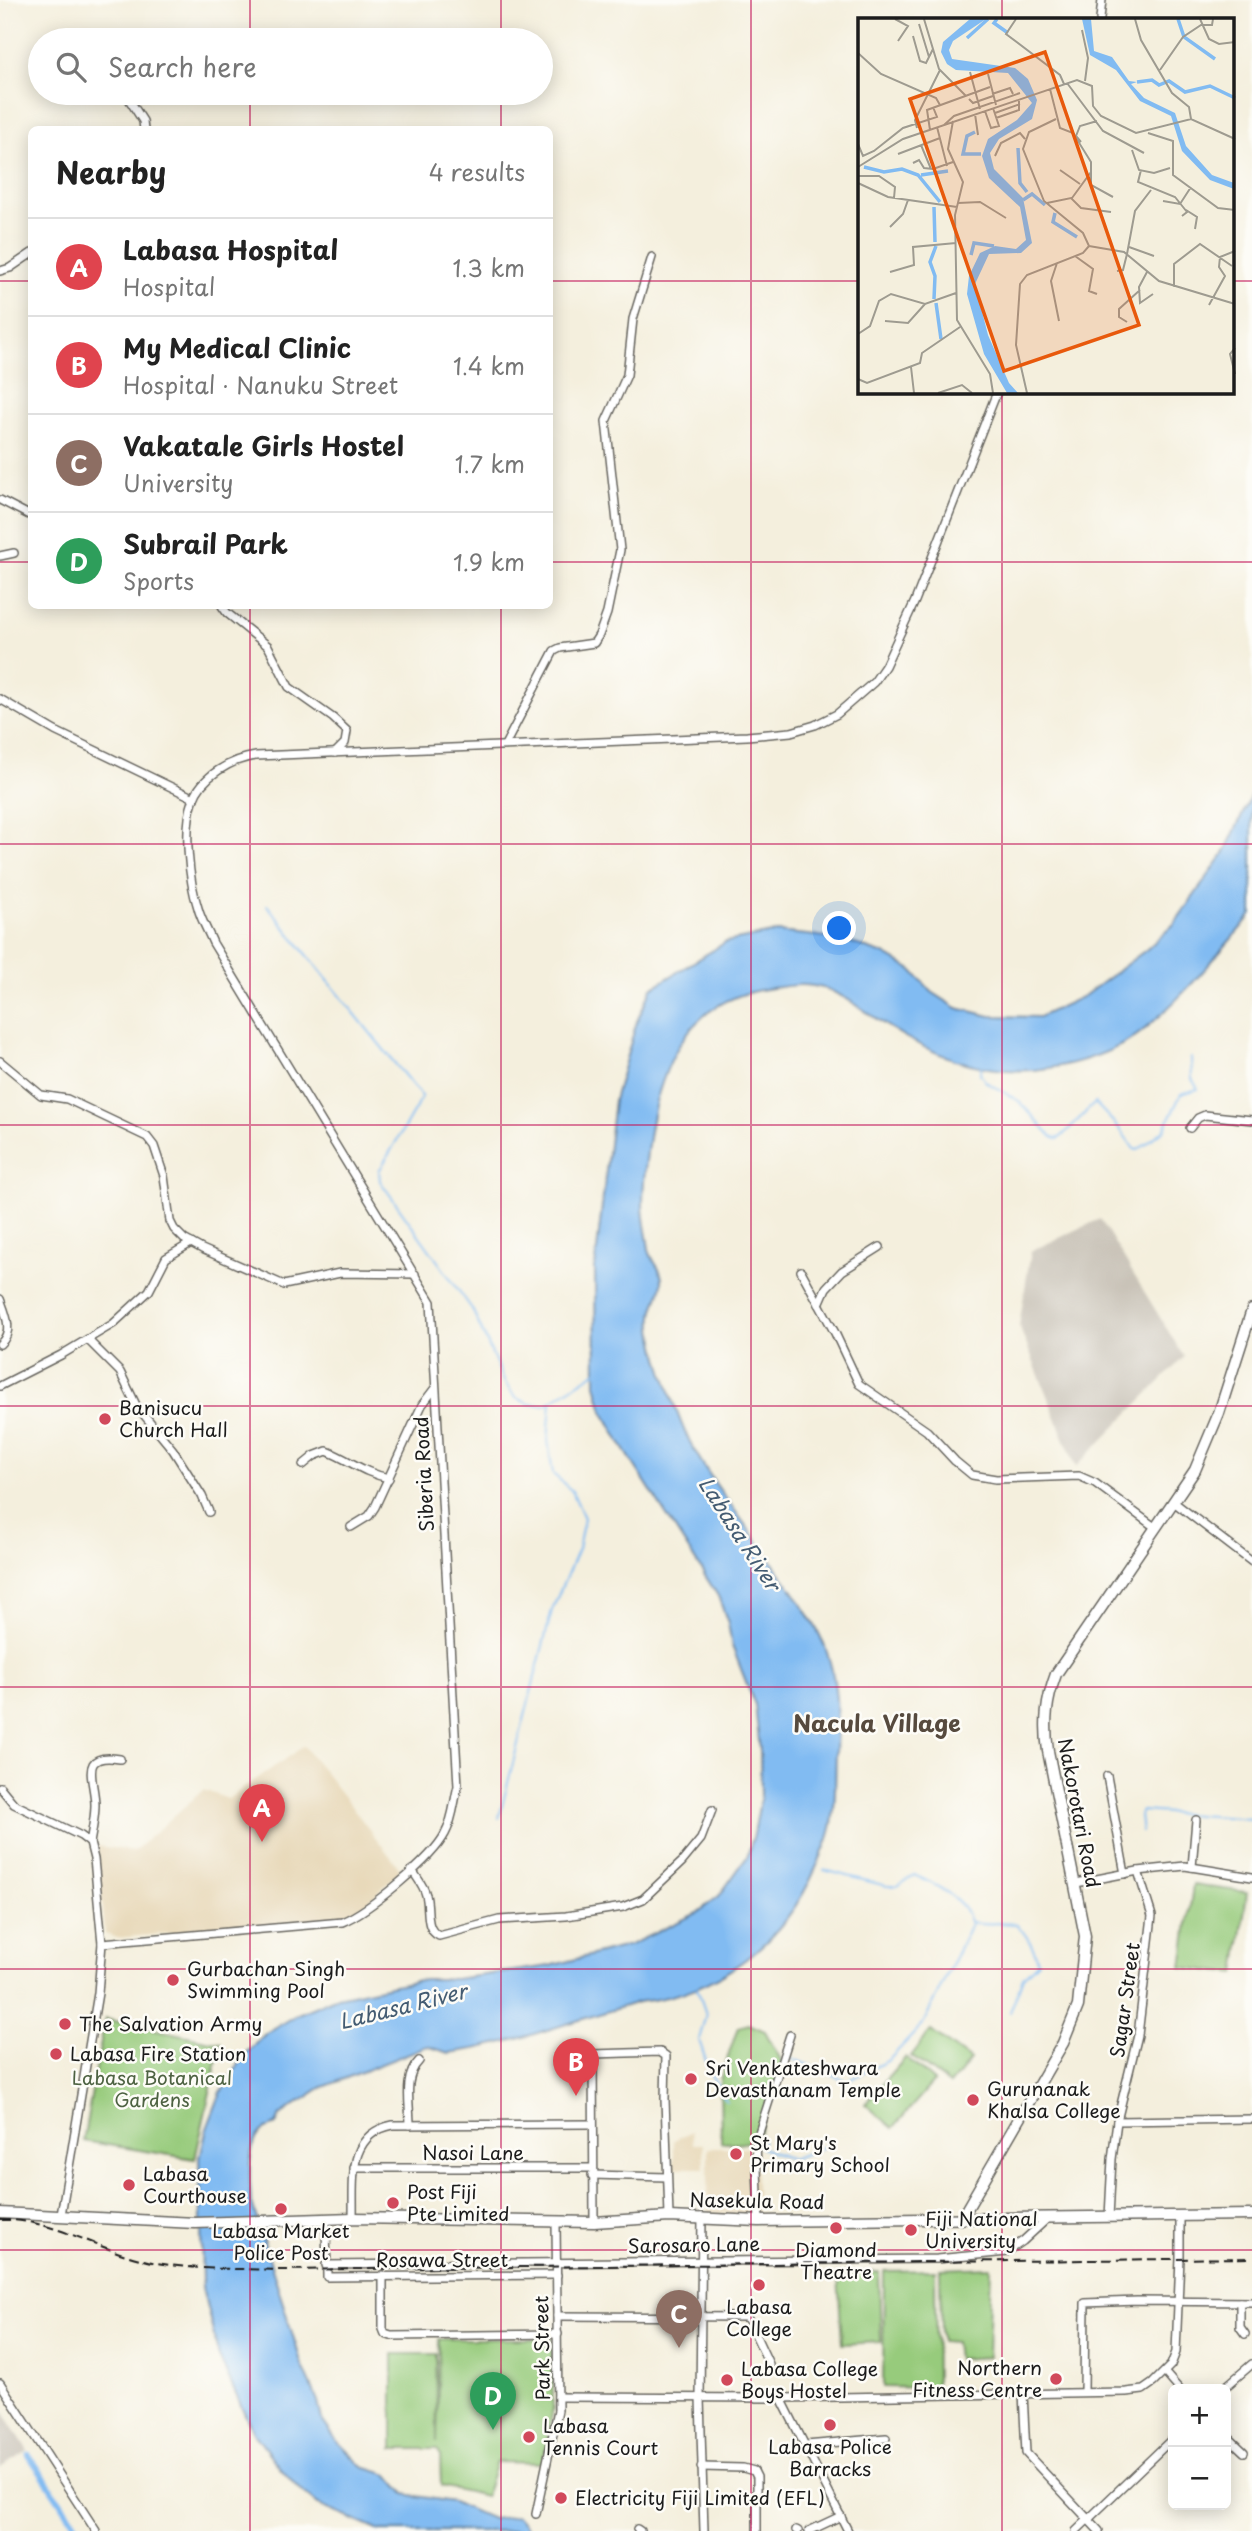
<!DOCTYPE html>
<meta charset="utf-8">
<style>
:root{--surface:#fff;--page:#f6f6f6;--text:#222;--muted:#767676;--line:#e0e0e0;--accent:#d1495b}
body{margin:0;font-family:"Playpen Sans",sans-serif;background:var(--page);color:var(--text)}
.controls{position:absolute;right:21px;bottom:21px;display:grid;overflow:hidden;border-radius:10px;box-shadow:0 4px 18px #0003}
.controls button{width:63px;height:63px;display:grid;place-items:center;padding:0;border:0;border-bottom:2px solid var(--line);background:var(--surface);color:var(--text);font:35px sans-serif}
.you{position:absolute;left:840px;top:929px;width:24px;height:24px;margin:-18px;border:5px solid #fff;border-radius:50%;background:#1a73e8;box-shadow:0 0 0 10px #1a73e833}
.badge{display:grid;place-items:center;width:46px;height:46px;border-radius:50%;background:var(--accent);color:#fff;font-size:23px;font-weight:700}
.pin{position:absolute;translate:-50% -58px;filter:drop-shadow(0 2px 4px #0008)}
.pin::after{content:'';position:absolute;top:37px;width:24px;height:21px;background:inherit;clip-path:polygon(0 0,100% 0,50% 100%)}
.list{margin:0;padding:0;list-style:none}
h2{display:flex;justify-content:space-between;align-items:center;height:91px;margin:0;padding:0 28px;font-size:30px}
h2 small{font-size:23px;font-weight:400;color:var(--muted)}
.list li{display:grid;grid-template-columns:46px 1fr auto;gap:21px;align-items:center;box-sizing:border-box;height:98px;padding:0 28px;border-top:2px solid var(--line)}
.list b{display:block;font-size:26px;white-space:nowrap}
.list p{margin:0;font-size:23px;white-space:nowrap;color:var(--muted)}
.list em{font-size:23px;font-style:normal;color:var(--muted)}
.icon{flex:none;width:38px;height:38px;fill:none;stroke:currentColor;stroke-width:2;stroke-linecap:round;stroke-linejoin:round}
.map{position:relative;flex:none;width:1252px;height:2531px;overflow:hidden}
.search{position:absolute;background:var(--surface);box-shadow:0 4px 18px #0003;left:28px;top:28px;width:525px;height:77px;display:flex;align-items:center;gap:18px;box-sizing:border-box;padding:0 24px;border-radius:38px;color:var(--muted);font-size:26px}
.panel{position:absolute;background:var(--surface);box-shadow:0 4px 18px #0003;left:28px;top:126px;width:525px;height:483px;border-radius:10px}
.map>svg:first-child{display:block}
</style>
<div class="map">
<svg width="1252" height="2531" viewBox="0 0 1252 2531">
<rect width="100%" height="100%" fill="#fdfcf7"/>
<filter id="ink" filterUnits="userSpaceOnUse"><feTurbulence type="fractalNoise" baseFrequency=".0143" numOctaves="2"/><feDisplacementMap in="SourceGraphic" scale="14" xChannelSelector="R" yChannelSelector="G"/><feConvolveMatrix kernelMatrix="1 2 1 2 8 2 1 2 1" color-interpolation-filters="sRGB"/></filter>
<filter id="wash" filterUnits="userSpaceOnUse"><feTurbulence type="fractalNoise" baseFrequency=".00686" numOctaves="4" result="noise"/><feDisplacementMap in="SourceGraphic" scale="28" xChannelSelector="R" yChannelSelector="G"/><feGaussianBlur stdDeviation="1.57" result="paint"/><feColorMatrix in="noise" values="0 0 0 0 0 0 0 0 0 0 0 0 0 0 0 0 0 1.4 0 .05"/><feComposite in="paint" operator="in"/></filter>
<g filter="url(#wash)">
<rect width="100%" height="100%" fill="#f4efdd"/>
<!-- built -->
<g fill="#e8d9ba">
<polygon points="304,1746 401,1870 363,1907 342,1918 116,1938 105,1933 97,1846 134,1851 203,1790 228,1799"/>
<polygon points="692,2131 693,2144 703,2144 704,2168 674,2168 674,2140"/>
<rect x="708" y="2148" width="48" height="67"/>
</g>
<!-- industrial -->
<g fill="#c9c3b8">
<polygon points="1100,1219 1184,1357 1076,1467 1019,1326 1031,1251"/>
<polygon points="0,2406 28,2451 0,2468"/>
</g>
<!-- green -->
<g fill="#97cb7b" stroke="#5a744c" stroke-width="2">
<polygon points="1193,1885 1247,1892 1236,1974 1182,1967"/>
<polygon points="105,2019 221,2043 195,2159 83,2141"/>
<polygon points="749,2024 765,2031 782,2062 756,2142 721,2143 720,2080 738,2027"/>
<polygon points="931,2031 970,2060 950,2085 911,2056"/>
<polygon points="906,2057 934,2081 893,2128 865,2104"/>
<polygon points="991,2267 988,2357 957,2359 955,2342 941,2341 940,2269"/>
<polygon points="935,2270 936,2388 883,2387 884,2271"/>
<polygon points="879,2272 881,2342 842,2344 838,2274"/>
<polygon points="439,2339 552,2339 553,2409 543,2463 496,2462 485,2496 441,2486 440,2454 437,2449 393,2449 393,2354 436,2354 437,2442"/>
</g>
<!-- water -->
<path fill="#81bbf2" stroke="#4e6c87" stroke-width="2" d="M1252 794V915C1217 955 1182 999 1140 1033 1116 1052 1079 1063 1049 1068 990 1078 936 1058 887 1026 867 1013 848 997 826 989 807 983 792 985 772 988 702 997 672 1040 655 1106 649 1130 643 1179 643 1204 643 1219 647 1234 649 1249 651 1262 662 1267 662 1281 662 1293 654 1304 653 1316 651 1331 660 1362 665 1377 672 1397 678 1418 687 1436 708 1479 741 1517 768 1556 788 1585 812 1614 825 1647 839 1682 837 1718 836 1754 835 1775 836 1797 833 1817 831 1835 823 1852 816 1868 784 1942 718 1994 638 2002L518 2039 474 2049 449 2053 427 2046 321 2088 280 2115 276 2125C272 2127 264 2129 261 2132 246 2148 250 2181 251 2200L302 2365 318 2401 322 2420 337 2441 363 2467 389 2475 405 2494 453 2502 492 2519 517 2516 530 2531H380L318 2505 298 2488 280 2468 253 2432 219 2357 202 2287 200 2158 206 2131 221 2092 246 2053 266 2033 298 2014 337 1997 424 1979H455L550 1966 630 1945 697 1913 719 1896 747 1857 754 1834 761 1795 760 1751 755 1705 732 1646 728 1623 718 1596 621 1444 603 1411 596 1384 595 1268 614 1100 637 1021 652 988 726 942 777 932 837 938 884 954 912 970 932 992 957 1008 991 1016 1039 1017 1084 996 1147 949 1174 924 1225 852Z"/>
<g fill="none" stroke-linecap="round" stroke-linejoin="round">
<!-- stream -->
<g stroke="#81bbf2" stroke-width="2">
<polyline points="267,905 422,1097 379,1171 380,1181 472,1309 505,1383 515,1397 529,1404 545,1405 597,1371"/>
<polyline points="981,1067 980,1074 986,1082 1019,1101 1052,1137 1057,1139 1061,1137 1095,1103 1119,1128 1134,1149 1138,1150 1164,1130 1181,1094 1198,1089 1192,1079 1191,1058"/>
<polyline points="499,1818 552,1610 578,1549 584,1518 572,1491 553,1474 548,1440 551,1402"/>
<polyline points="1142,1832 1140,1815 1142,1811 1252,1819"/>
<path d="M971 1922C986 1925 1001 1922 1016 1924 1025 1932 1036 1951 1038 1962L1023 1977 1010 2012"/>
<polyline points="697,1988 706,2014 699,2040 710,2073 726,2100"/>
<path d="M786 2056 847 2081 889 2060 923 2024 971 1924C969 1919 967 1912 964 1908 953 1893 930 1882 914 1875L897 1886H887L824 1870"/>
<polyline points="772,2102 785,2061"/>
<polyline points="762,2138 763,2142 758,2145 761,2148 791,2159 823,2147"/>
</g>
<!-- canal -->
<g stroke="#81bbf2" stroke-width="6">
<polyline points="29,2455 69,2515"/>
<polyline points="72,2518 80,2531"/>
</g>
</g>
</g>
<g filter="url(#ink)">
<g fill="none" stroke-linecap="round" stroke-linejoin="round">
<!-- street casing -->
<g stroke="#686660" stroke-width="10">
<g id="street">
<polyline points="1100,19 1102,0"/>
<polyline points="125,93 143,121 144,130"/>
<polyline points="0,271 10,268 32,253"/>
<polyline points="0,500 29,515"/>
<polyline points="0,556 14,553"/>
<polyline points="222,606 227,613 268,646 289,687 333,718 347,731 345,743 335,753"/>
<polyline points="0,699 55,731 194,798"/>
<polyline points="505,745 554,651 560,648 594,643 599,635 607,613 620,550 606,421 627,375 633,319 652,257"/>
<polyline points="0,1061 41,1095 67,1099 147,1137 154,1146 164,1176 170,1221 174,1229 184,1239 202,1249 284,1285 340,1273 415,1274"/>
<polyline points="1190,1128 1198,1118 1205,1115 1252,1120"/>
<polyline points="801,1271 835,1333 859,1384 927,1431 955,1461 972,1475 996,1479 1079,1476 1095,1483 1156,1528"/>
<path d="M0 1299C6 1315 14 1332 0 1344"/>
<polyline points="819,1304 826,1288 842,1271 880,1247"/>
<polyline points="88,1340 120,1372 136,1405 173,1450 202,1496 209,1512"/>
<polyline points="0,1386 61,1355 113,1324 149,1291 166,1258 191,1243"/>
<path d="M303 1465 314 1456 327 1451C350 1460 363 1473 389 1478"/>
<polyline points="1175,1503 1252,1562"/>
<polyline points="351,1527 369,1516 375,1507 422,1405 435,1388"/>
<polyline points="1107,1776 1125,1874"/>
<polyline points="0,1787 14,1804 81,1836 90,1843 94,1859 102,1943 98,1993 61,2215"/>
<path d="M90 1843C92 1831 95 1818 95 1805 95 1780 77 1752 120 1759"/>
<polyline points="1192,1867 1196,1820"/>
<path d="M412 1870C417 1878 424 1886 426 1895 430 1909 424 1929 439 1936L499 1920 566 1916 623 1907 643 1899 682 1862 701 1839 712 1810"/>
<polyline points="1076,1883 1138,1871 1185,1866 1252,1877"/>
<path d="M102 1943 342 1922C369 1911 432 1859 445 1834 453 1820 454 1801 458 1786L431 1302 213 943C208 931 201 920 198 908 189 881 183 828 193 801 201 776 232 759 256 756L747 736 791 732 815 725 837 714 874 682 885 666 915 601 997 392"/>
<polyline points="1117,2121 1252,2119"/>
<path d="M410 2125C410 2104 403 2077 419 2061"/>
<polyline points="354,2168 592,2168"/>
<polyline points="592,2175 667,2177"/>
<polyline points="702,2217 700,2398 704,2531"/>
<polyline points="1109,2217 1112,2159 1117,2121 1138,2035 1152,1916 1138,1871"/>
<path d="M353 2218C354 2182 346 2134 393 2125L592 2124"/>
<polyline points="326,2221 327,2277 557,2275"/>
<polyline points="759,2221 756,2142 790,2035"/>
<polyline points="594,2222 593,2054 660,2052 666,2056 665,2099 669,2217"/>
<polyline points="326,2265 937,2259 1007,2252 1023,2241 1049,2217"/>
<polyline points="383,2275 383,2329 385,2334 391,2336 558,2334"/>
<polyline points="1240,2302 1240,2327 1245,2334"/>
<polyline points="557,2316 747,2317 769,2364"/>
<polyline points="1165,2373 1179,2389"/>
<polyline points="0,2383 96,2531"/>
<polyline points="1223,2389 1252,2364"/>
<polyline points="1084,2392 1085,2303 1137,2301 1252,2302"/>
<polyline points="1023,2393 1026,2453 1099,2531"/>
<polyline points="558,2397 781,2398 1126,2392 1143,2390 1153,2383 1171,2365 1176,2352 1180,2258 1180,2215"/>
<polyline points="781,2398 848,2531"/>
<polyline points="1226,2435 1244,2452"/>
<polyline points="806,2445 886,2438"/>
<polyline points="701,2467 743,2468 754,2471 757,2477 757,2531"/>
<polyline points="536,2514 558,2410 556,2222"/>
<polyline points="637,2529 640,2531"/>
<polyline points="796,2530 798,2531"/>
<polyline points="809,2531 841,2516"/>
<polyline points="1076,2531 1173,2438"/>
</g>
</g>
<!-- secondary casing -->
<g stroke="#686660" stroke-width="13">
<g id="secondary">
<polyline points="0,2213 195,2223 353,2218 594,2222 669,2217 759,2221 1252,2215"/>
<path d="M961 2219 1063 2043 1078 2006 1085 1936 1048 1751C1044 1723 1046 1701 1056 1674L1195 1470 1219 1413 1252 1310"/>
</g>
</g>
<!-- street -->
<use href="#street" stroke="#fff" stroke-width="7"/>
<!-- secondary -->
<use href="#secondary" stroke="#fff" stroke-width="10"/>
<!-- rail -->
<path stroke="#1c1c1c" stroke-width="2" stroke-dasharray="10 5" stroke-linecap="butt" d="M0 2220C51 2218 96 2249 144 2260 187 2271 234 2268 278 2270L1252 2258"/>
</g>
</g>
<!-- grid -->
<path fill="none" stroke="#c2185b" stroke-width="2" stroke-opacity="0.55" d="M250 0V40M501 0V40M751 0V2531M1002 0V19M250 93V130M501 93V130M0 281H32M550 281H860M1233 281H1252M1002 392V2531M0 562H32M550 562H1252M250 606V2531M501 606V2531M0 844H1252M0 1125H1252M0 1406H1252M0 1687H1252M0 1969H1252M0 2250H1252"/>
<!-- markers -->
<g fill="#d1495b" stroke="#fdfcf7" stroke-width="2.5">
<circle cx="105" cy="1419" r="7"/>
<circle cx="173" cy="1980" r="7"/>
<circle cx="65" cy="2024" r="7"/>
<circle cx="56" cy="2054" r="7"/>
<circle cx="691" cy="2079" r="7"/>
<circle cx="973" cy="2100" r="7"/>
<circle cx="736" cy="2154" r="7"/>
<circle cx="129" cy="2185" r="7"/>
<circle cx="393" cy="2203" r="7"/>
<circle cx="281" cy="2209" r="7"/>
<circle cx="836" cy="2228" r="7"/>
<circle cx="911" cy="2230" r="7"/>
<circle cx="759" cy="2285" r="7"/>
<circle cx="1056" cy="2379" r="7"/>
<circle cx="727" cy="2380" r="7"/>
<circle cx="830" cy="2425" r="7"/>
<circle cx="529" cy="2437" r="7"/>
<circle cx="561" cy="2498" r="7"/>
</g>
<g text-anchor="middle" stroke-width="5" stroke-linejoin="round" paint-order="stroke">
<!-- poi labels -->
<g font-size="19" fill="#1c1c1c" stroke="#fdfcf7" text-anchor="start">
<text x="119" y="1415">Banisucu<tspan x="119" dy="22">Church Hall</tspan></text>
<text x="187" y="1976">Gurbachan Singh<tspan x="187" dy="22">Swimming Pool</tspan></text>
<text x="79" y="2031">The Salvation Army</text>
<text x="70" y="2061">Labasa Fire Station</text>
<text x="705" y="2075">Sri Venkateshwara<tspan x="705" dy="22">Devasthanam Temple</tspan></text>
<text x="987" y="2096">Gurunanak<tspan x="987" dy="22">Khalsa College</tspan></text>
<text x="750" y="2150">St Mary's<tspan x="750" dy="22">Primary School</tspan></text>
<text x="143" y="2181">Labasa<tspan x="143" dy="22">Courthouse</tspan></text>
<text x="407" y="2199">Post Fiji<tspan x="407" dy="22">Pte Limited</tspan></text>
<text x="925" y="2226">Fiji National<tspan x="925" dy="22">University</tspan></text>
<text x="281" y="2238" text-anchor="middle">Labasa Market<tspan x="281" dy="22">Police Post</tspan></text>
<text x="836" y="2257" text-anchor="middle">Diamond<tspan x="836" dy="22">Theatre</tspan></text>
<text x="759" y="2314" text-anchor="middle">Labasa<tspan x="759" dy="22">College</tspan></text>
<text x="1042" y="2375" text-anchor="end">Northern<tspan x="1042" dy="22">Fitness Centre</tspan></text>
<text x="741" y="2376">Labasa College<tspan x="741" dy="22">Boys Hostel</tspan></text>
<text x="543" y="2433">Labasa<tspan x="543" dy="22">Tennis Court</tspan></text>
<text x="830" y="2454" text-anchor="middle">Labasa Police<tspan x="830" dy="22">Barracks</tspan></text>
<text x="575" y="2505">Electricity Fiji Limited (EFL)</text>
</g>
<!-- street labels -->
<g font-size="19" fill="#1c1c1c" stroke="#fdfcf7">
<text transform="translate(424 1474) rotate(-93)" y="7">Siberia Road</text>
<text transform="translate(1079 1813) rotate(79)" y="7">Nakorotari Road</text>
<text transform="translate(1125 2000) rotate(-82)" y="7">Sagar Street</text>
<text x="473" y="2160">Nasoi Lane</text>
<text transform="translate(757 2201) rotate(1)" y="7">Nasekula Road</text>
<text transform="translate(694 2245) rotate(-1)" y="7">Sarosaro Lane</text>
<text x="442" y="2267">Rosawa Street</text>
<text transform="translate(542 2348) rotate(-91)" y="7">Park Street</text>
</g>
<!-- park labels -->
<g font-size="19" fill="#4d6242" stroke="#fdfcf7">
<text x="152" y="2085">Labasa Botanical<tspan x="152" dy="22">Gardens</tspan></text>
</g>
<!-- water labels -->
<g font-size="21" font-style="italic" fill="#445c72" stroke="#fdfcf7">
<text transform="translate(739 1534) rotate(57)" y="7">Labasa River</text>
<text transform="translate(403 2007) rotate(-14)" y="7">Labasa River</text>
</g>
<!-- quarter labels -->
<g font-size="23" font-weight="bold" fill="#564a3e" stroke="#fdfcf7">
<text x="877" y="1732">Nacula Village</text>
</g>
</g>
<!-- overview -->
<g transform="translate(858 18)">
<rect width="376" height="376" fill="#f4efdd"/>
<path d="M112 1H128L95 23 91 32 94 41 157 50 170 61 179 82 174 101 141 121 132 135 136 151 165 180 174 225 163 235 131 236 117 266 130 317 151 365 160 375H149L126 336 109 276 111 258 122 235 137 228 158 231 168 222 162 189 131 160 124 138 130 121 159 102 174 85 150 55 98 52 89 46 83 34 85 24ZM224 1H233L236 33 254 39 271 63 279 64 273 66 286 80 317 95 328 128 354 157 376 165V171L352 162 324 133 313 98 282 83 258 52 232 37Z" fill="#81bbf2"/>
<path fill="none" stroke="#81bbf2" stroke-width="3.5" d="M139 1 136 5 150 15M320 1 326 19 357 41M109 20 130 1M279 64 294 62 301 67 311 63 327 74 352 68 377 80M117 114 109 118 105 136H123M160 130 162 165 169 174M6 149 26 154 44 151 60 157 82 184M63 157 90 153M165 182 174 176 187 187M76 189 77 224M197 195 195 204 219 219M113 237 116 225 136 228M76 281 77 258 72 244 78 228M78 285 83 321"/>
<path fill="none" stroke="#9e9b90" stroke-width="2" d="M37 1 50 8 40 23M66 1 81 51 108 78M158 1 148 16 202 57 206 66M277 1 283 22 314 75 331 89 333 101M342 1 351 21 361 26 377 24M61 6 71 39M224 12 230 40 227 63M55 18 62 43 68 45 75 31M0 35 23 56 78 80 82 87M302 52 325 19 343 7H354L355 1M112 54 122 91M130 56 138 87M209 65 245 113 286 135M192 71 202 110 215 115 233 144V154L214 180M134 76 152 70 155 76M111 81 115 85 135 78M127 93 133 110 141 108 135 90M137 95 162 86M117 96 120 117M138 100 161 92V81M198 101 171 114 165 131 186 183 225 215 231 228M95 103 90 131 105 164 97 197 99 302 132 356 135 375M86 107 96 98 162 75M79 109 89 148M59 110 57 102 82 52M72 112 69 92 132 69M290 115 315 123V157L360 190 377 192M223 124 218 118 222 108 239 103M0 126 5 138 16 133 45 110 79 99 75 89M63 127 73 151M274 132 281 152 296 155 312 150M40 136 82 120M137 138 143 125 162 115 167 121M55 145 61 142 66 150 75 151 95 144M0 149 45 121 219 62 234 68 235 88 243 98 278 115 333 101 377 121M202 152 222 166M283 152 280 164 317 179 329 194 324 198M233 154V167L255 179M0 158H21L37 169 36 180M0 165 30 179 99 189M305 183 322 186 333 169M100 185 122 184 148 200M189 185 213 180 223 190 253 194M328 192 339 199 337 211M32 209 45 196 50 182M231 228 266 234 301 263 377 286M271 229 296 238M269 236 277 193 293 172M217 238 235 251 231 273 239 276M199 245 193 263 201 303M259 253 265 252 269 236M32 254 56 247 55 229 98 225M289 254 281 269 282 285 295 276M316 269V246L342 226 374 248M351 287 367 258 361 249 362 239 377 233M27 303 50 305 67 286M269 304 261 299V291L282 272M0 316 12 308 21 283 33 276 67 286 98 275M377 330 372 336 377 356M53 349 56 375M0 361 9 365 62 345 64 335 102 309M80 375 104 367 114 375M169 375 158 327 162 266 169 257 225 235 231 228"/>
<path fill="#e8590c" fill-opacity="0.15" stroke="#e8590c" stroke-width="3.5" d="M187 34 281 307 146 353 52 81Z"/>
<rect width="376" height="376" fill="none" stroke="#1c1c1c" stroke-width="3.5"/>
</g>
</svg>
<div class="controls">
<button>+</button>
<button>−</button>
</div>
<div class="you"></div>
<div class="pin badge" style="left:262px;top:1842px;background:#e0444e">A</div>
<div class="pin badge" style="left:576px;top:2096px;background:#e0444e">B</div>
<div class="pin badge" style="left:679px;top:2348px;background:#8d6e63">C</div>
<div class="pin badge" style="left:493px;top:2430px;background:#2e9e5b">D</div>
<div class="search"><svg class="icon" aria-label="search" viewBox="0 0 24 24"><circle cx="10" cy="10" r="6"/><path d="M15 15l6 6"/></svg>Search here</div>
<section class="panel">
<h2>Nearby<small>4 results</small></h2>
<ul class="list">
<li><span class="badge" style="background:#e0444e">A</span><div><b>Labasa Hospital</b><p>Hospital</p></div><em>1.3 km</em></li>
<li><span class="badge" style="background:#e0444e">B</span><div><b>My Medical Clinic</b><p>Hospital · Nanuku Street</p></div><em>1.4 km</em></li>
<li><span class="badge" style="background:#8d6e63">C</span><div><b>Vakatale Girls Hostel</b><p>University</p></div><em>1.7 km</em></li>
<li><span class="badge" style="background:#2e9e5b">D</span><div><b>Subrail Park</b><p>Sports</p></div><em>1.9 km</em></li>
</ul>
</section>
</div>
